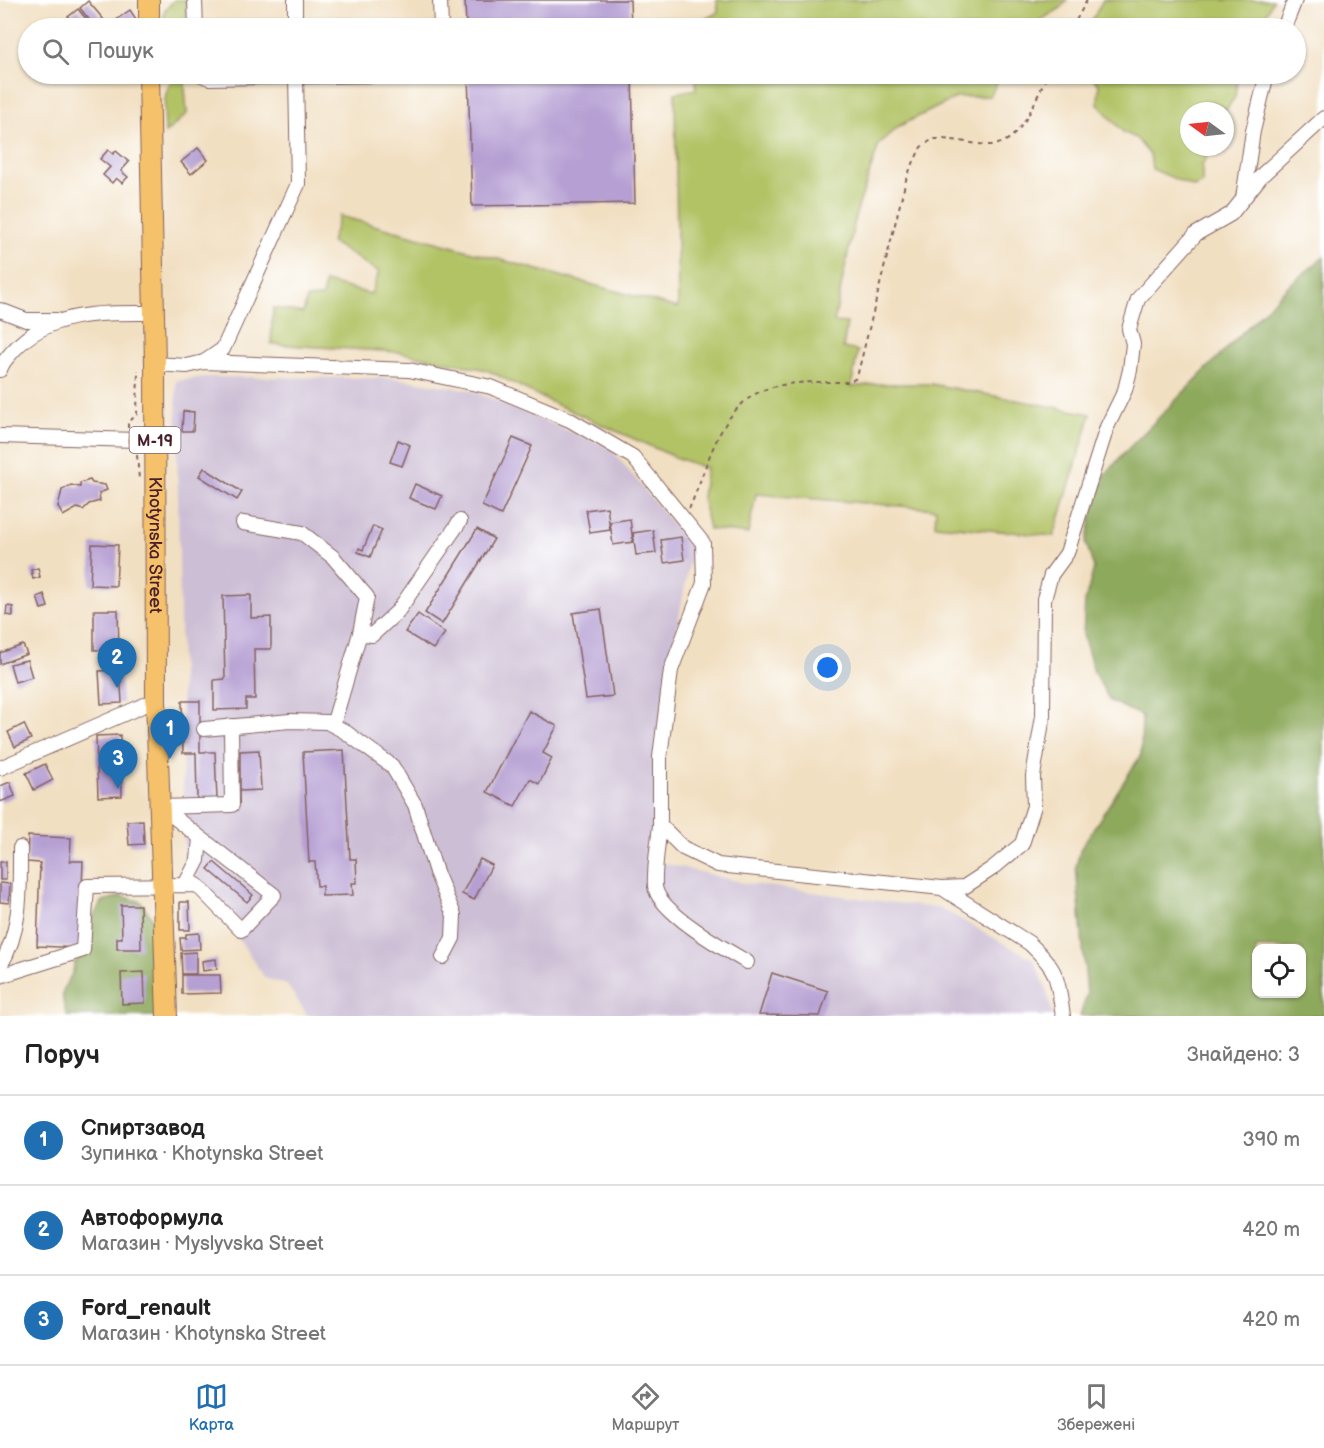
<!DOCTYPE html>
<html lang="uk">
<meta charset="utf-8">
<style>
:root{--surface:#fff;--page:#f2f2f2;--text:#222;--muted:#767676;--line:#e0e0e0;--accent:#1f6fb2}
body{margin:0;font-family:"Balsamiq Sans",sans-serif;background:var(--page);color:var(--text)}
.controls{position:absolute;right:18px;bottom:18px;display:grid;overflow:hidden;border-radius:12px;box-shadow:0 2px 4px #0004}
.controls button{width:54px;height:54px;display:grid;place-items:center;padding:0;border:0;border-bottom:2px solid var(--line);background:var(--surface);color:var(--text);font:30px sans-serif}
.compass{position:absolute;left:1180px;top:102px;width:54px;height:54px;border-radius:50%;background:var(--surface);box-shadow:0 2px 4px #0004;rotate:285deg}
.you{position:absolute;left:828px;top:668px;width:21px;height:21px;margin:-15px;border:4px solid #fff;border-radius:50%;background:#1a73e8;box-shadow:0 0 0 9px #1a73e833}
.badge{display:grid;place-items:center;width:39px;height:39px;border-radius:50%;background:var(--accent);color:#fff;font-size:20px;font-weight:700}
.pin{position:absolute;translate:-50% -50px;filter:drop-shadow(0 2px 3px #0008)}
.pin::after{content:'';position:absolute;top:32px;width:21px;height:18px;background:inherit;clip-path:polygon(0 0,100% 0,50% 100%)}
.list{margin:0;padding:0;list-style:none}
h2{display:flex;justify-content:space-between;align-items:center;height:78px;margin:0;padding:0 24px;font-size:26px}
h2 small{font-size:20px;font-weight:400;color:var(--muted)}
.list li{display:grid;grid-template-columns:39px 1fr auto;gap:18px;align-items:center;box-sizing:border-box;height:90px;padding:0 24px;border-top:2px solid var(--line)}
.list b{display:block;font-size:22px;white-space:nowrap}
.list p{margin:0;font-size:20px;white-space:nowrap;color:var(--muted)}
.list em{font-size:20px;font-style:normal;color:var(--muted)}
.icon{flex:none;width:33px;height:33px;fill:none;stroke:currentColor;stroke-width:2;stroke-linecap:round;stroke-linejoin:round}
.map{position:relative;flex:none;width:1324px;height:1016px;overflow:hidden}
.search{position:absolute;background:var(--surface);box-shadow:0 2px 4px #0004;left:18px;right:18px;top:18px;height:66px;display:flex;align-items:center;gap:15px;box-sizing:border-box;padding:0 21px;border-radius:33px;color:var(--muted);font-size:22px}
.sheet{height:348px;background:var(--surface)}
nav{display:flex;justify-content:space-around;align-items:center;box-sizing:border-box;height:84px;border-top:2px solid var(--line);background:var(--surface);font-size:16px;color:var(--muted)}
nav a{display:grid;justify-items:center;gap:3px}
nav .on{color:var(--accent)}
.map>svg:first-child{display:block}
</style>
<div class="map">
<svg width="1324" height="1016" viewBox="0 0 1324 1016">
<rect width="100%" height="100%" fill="#fff"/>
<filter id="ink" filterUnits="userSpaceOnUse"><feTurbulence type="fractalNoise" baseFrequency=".0167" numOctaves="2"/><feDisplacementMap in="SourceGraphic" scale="12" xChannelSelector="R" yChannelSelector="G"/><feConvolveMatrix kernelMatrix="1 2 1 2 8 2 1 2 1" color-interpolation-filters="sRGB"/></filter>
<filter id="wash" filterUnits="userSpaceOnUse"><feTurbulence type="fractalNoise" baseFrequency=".008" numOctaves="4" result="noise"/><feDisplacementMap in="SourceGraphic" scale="24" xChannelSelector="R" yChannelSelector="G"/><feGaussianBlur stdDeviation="1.35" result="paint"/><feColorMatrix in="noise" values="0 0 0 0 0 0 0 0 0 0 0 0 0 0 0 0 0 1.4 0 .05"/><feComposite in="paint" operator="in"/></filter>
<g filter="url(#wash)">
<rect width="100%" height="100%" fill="#f1dfc1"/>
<!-- industrial -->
<polygon fill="#ccbed4" points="204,377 393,378 470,390 610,448 692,547 656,742 656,861 744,883 942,909 1034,960 1046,988 1053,1016 308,1016 287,985 265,978 184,857 176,381"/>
<!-- green -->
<g fill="#b2c366" stroke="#7e7148" stroke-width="1.5">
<polygon points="174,0 186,0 186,28 164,28 164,12"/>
<polygon points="717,0 1067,0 1061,8 1027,28 693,28 693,26 718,12"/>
<polygon points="1103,0 1273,0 1259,28 1088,28"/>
<polygon points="696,74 1002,74 990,96 958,97 899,126 879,144 856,214 834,322 847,323 843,348 858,351 851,387 876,384 931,384 1091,414 1054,536 935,525 936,509 756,494 748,534 709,529 702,497 706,468 677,458 549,401 487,370 398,352 271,344 273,308 303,313 307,298 322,297 325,282 371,294 379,272 331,242 340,216 678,308 675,93 696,89"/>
<polygon points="1090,74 1238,74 1235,97 1225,111 1189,111 1189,147 1211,147 1202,166 1202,183 1194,187 1152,169 1150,155 1136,138 1123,132 1098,104 1099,85"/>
<path d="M178 75 184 76 187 114 165 133C165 114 160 88 178 75Z"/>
</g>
<!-- forest -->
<g fill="#8da95b" stroke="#6c6443" stroke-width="1.5" fill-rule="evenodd">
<path d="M1324 257V1016H1080L1087 995 1076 866 1081 848 1141 755 1142 716 1110 701 1094 672 1083 635 1085 601 1094 568 1086 543 1093 511 1105 475 1127 450 1288 286ZM1256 948H1302V994H1256Z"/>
<path d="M122 896 141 902 152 918 156 1016H67C65 1008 61 1000 63 991 66 979 74 978 74 963 86 956 94 932 92 918L103 901Z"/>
</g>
<g id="blocks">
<!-- building -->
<g fill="#b59fd3">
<polygon points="465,0 630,0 631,28 466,28"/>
<polygon points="88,1 104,20 95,27 80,8"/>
<polygon points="78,9 92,26 91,28 76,28 68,17"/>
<polygon points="130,10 136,19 123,28 117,19"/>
<polygon points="116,20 123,28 104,28"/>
<polygon points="468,74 632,74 635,203 472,206"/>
<polygon points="198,148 208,160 191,174 181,162"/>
<polygon points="108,150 113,154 116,151 129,162 121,171 128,177 122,183 116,178 112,183 103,175 110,167 100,159"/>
<polygon points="183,411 194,412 193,431 182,431"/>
<polygon points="513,438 532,446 501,515 482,506"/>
<polygon points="398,440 410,445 402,466 390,462"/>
<polygon points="204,468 242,492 237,500 199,476"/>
<polygon points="90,480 92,483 105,485 107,490 99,493 100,501 89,504 83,510 77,508 63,516 58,507 62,490 71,485 80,487 80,483"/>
<polygon points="415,484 442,496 436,509 409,498"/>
<polygon points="607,507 610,530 590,533 586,510"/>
<polygon points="630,519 633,542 613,545 610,522"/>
<polygon points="373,526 382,530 370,557 358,552 359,548 363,550"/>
<polygon points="477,529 494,539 442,624 425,613"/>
<polygon points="653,530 656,553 636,555 633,533"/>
<polygon points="681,537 684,560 664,563 661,540"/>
<polygon points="92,544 118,545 116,586 90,585"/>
<polygon points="38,568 40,577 33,579 31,570"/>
<polygon points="44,594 48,607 41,609 37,597"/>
<polygon points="251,595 251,618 271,617 271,649 254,649 255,699 246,699 246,709 214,710 214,680 225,679 223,596"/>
<polygon points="7,606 13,607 13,616 6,615"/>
<polygon points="601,609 613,696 586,699 573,613"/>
<polygon points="94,610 118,610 119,649 94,650"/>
<polygon points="418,614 445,633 433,649 405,632"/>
<polygon points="23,645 27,654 0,664 0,653"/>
<polygon points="27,660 32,677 15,682 10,664"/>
<polygon points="120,670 122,703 101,704 99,671"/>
<polygon points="182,701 200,701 200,752 215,752 217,800 197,800 196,753 183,753"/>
<polygon points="529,711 557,726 543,753 552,758 539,784 530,779 515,806 487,792"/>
<polygon points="24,724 31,739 15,747 8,732"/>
<polygon points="120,735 122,796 98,797 96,736"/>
<polygon points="259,750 261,790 240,791 240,751"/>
<polygon points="344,750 350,859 356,859 357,883 352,883 353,895 322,896 322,886 317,886 315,862 309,862 303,752"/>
<polygon points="45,764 53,780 34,790 26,773"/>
<polygon points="10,782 15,796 0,802 0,786"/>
<polygon points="143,820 144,844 129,845 127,821"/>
<polygon points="28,836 71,838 70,861 83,861 80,948 37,946 40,863 27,862"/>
<polygon points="480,859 492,865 474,900 462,894"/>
<rect x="0" y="862" width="6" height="18"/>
<polygon points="214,862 253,895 247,902 208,869"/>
<polygon points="0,883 10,884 9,903 0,902"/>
<polygon points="180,902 189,902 190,930 180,930"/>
<polygon points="121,905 140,905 141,949 117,949 117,938 122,938"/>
<polygon points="199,933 200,949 181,950 180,938 186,938 186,934"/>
<polygon points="196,952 196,974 182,974 181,953"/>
<polygon points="216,959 217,969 203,971 202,961"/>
<polygon points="144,972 145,1003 122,1004 121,973"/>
<polygon points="772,973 828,991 820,1016 759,1015"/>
<polygon points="182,975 220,975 221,993 182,994"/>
</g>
</g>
</g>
<g filter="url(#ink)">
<use href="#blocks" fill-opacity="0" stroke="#846260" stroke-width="1.5"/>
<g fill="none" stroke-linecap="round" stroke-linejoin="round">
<!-- minor casing -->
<g stroke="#846260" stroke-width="16">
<g id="minor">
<polyline points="195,0 196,28"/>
<polyline points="295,0 295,28"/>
<polyline points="440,0 441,28"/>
<polyline points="1284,28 1295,0"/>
<polyline points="200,74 209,78 443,74"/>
<polyline points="1243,198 1253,131 1267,74"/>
<polyline points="0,310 26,320 57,320"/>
<polyline points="204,362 223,349 298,184 296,74"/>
<path d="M155 364 187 366 204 362 409 370 491 387 570 420 633 457 703 543 704 583 671 670 660 757V825L683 848 718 865 942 888 1029 943C1059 971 1057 977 1063 1016"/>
<path d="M0 370C2 362 8 357 13 351 49 310 105 313 154 313"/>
<polyline points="0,436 137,440"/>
<polyline points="243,523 302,533 333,557 367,597 360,633"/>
<polyline points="333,725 360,633 372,635 398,611 460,521"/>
<polyline points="204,729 290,721 327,722 344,731 392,766 415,805 436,872 454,915 453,938 443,957"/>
<polyline points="0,768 156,700"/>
<polyline points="161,807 232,805 231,726"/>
<path d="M660 825C658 845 654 867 655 886 657 911 726 950 747 962"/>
<polyline points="186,883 198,860 200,838"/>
<polyline points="942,888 964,887 993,868 1022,844 1034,806 1033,776 1043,716 1044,599 1051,575 1067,553 1107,427 1125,390 1130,370 1133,344 1129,329 1138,299 1196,234 1231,214 1262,175 1324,118"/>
<path d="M0 966C22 931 20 887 20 848"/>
<polyline points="0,976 83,950 87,886 197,885 241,930 274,895 161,807"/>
</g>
</g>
<!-- highway casing -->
<g stroke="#846260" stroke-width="22">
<g id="highway">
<polyline points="149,0 149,28"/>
<path id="s1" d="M149 74 155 364 156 700 167 1016"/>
<polyline points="137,440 155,440"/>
</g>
</g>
<!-- path -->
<g stroke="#846260" stroke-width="2" stroke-dasharray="4.5 4.5" stroke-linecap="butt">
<polyline points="1072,28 1087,0"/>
<polyline points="128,428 128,421 137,416 138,370"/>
<polyline points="137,455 139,479"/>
<path d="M689 509C709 465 719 401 773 387 796 381 823 382 847 382L855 379 858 373 907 176 921 147 933 139C952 138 970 144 989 145 1022 146 1035 98 1048 74"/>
</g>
<!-- minor -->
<use href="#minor" stroke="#fff" stroke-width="14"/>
<!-- highway -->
<use href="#highway" stroke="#f5c16b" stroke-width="20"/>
</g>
</g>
<g text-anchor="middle" stroke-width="4.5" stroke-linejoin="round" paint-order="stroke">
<!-- shield labels -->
<rect fill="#fff" stroke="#80626b" stroke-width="1.5" x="129.5" y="427" width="51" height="26" rx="4.5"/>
<g font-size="16" font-weight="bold" fill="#4a1f2b">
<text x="155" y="446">М-19</text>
</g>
<!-- street labels -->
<g font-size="18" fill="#4a1f2b" stroke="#fff">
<text dy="6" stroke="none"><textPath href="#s1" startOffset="471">Khotynska Street</textPath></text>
</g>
</g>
</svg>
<div class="controls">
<button><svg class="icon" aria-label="locate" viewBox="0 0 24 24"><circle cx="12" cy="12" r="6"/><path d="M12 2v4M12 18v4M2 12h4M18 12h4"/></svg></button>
</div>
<svg class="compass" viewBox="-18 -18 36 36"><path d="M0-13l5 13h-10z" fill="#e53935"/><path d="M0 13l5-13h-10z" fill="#767676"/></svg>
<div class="you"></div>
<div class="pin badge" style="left:170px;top:759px">1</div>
<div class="pin badge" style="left:117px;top:688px">2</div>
<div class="pin badge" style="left:118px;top:789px">3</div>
<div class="search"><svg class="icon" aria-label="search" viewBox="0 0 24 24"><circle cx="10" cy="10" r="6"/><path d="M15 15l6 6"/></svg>Пошук</div>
</div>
<section class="sheet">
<h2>Поруч<small>Знайдено: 3</small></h2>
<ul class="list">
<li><span class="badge">1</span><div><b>Спиртзавод</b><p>Зупинка · Khotynska Street</p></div><em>390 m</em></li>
<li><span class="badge">2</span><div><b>Автоформула</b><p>Магазин · Myslyvska Street</p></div><em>420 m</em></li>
<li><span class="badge">3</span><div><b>Ford_renault</b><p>Магазин · Khotynska Street</p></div><em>420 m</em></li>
</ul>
</section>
<nav>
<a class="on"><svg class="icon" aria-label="map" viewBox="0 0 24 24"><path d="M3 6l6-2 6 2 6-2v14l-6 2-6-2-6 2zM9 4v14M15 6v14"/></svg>Карта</a>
<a><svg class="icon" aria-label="directions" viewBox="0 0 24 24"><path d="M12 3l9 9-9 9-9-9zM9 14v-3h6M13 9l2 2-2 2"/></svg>Маршрут</a>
<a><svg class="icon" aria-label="saved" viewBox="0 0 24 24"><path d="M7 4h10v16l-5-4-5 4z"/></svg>Збережені</a>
</nav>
